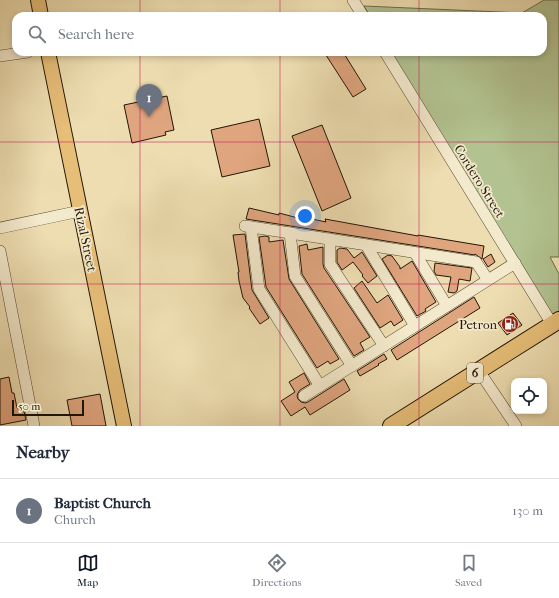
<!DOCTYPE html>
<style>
:root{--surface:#fff;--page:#f6f6f7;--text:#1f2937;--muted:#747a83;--line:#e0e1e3;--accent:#111827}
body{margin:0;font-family:"IM FELL French Canon",serif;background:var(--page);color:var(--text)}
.controls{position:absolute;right:12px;bottom:12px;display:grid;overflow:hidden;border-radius:8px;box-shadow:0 2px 6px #0003}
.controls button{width:36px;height:36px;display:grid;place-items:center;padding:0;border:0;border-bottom:1px solid var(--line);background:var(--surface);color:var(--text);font:20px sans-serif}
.scale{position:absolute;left:12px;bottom:10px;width:72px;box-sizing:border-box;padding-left:4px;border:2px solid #221607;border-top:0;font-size:11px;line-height:14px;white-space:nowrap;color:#221607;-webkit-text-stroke:3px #f3e9cc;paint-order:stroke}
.you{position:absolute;left:305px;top:216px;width:14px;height:14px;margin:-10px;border:3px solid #fff;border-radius:50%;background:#1a73e8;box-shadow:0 0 0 6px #1a73e833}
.badge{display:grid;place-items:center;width:26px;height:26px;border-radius:50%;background:var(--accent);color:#fff;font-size:13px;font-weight:700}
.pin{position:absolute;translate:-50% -33px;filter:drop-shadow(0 1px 2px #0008)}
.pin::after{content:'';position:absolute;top:21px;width:14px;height:12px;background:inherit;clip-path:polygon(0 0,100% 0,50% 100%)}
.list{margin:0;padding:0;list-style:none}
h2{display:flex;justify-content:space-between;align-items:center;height:52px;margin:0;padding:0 16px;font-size:17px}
h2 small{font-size:13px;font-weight:400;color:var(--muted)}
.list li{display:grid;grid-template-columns:26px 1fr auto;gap:12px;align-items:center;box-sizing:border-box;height:64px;padding:0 16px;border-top:1px solid var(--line)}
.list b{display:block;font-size:15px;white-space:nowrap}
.list p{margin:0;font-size:13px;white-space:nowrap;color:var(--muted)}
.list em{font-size:13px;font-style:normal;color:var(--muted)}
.icon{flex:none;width:22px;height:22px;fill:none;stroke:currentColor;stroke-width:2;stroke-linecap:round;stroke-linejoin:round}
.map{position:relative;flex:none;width:559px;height:426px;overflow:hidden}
.search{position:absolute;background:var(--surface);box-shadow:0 2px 6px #0003;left:12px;right:12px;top:12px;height:44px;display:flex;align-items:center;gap:10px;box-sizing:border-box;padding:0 14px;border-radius:12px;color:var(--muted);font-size:15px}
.sheet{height:116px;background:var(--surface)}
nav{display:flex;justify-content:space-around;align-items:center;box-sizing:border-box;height:56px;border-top:1px solid var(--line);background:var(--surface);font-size:11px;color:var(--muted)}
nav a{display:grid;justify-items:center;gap:2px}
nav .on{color:var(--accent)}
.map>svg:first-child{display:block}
</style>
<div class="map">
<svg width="559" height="426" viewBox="0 0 559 426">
<rect width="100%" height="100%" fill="#edddb0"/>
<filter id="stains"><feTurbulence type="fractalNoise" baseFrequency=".005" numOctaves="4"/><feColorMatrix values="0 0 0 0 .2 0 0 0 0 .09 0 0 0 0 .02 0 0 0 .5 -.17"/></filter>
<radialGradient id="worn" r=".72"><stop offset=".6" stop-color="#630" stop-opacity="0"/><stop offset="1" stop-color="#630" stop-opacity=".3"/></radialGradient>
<!-- green -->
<polygon fill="#b2c290" stroke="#6a6c4c" points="544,0 559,0 559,257 550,257 559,274 559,314 553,318 391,52 543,52 543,16 370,16 364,6 522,13"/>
<!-- building -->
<g fill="#dfa57f" stroke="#221607">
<polygon points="324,52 343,52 366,89 353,97"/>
<polygon points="167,96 174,130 165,132 166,135 132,143 124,105"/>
<polygon points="259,119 270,166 222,177 211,130"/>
<polygon points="322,125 351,198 322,211 292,136"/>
<polygon points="249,208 279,215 279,213 298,218 298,216 326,222 325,219 418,236 418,235 484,246 482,259 475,254 475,255 246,219"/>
<polygon points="245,234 252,290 269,318 260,324 249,308 250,307 243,298 239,281 238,272 239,272 233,235"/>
<polygon points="265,236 269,237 269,242 283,240 289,279 339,359 330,364 328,361 317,368 266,287 259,237"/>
<polygon points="307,244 308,250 323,247 323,264 324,268 370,337 360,343 364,350 354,356 302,274 299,246"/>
<polygon points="340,248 347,249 354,258 362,252 377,276 368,283 362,276 363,275 353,262 342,270 337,262 337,250"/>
<polygon points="491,254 495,262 488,267 483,259"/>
<polygon points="388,255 392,256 400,267 400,269 412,261 436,302 425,309 426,311 417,316 382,259"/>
<polygon points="435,263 472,268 470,281 459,279 457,291 454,293 448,292 451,277 436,275 434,271"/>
<polygon points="362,281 377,303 388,295 403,320 394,326 391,321 380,328 354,288"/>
<polygon points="474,297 480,308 397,360 391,350"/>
<polygon points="513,313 522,325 507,335 498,323"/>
<polygon points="384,354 387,359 378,364 379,365 360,376 357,371"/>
<polygon points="304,373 310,384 300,390 298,393 297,396 298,399 301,402 305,403 308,402 344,379 350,390 310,415 305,407 291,416 281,401 295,392 289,382"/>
<polygon points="9,377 12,393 14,393 17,408 23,407 26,420 0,425 0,379"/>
<polygon points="100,394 106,426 72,426 67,400"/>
</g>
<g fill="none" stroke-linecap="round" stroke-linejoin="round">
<!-- minor casing -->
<g stroke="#554831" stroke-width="12">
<g id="minor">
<polyline points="353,0 363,16"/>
<polyline points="385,52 552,324"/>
<polyline points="0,56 28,52"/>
<polyline points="245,226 476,262 488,280"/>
<polyline points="251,227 259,289 320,386"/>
<polyline points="0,228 80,211"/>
<polyline points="290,233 295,276 352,366"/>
<polyline points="330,239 330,264 384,346"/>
<polyline points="366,245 415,326"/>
<polyline points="0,251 34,426"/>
<polyline points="415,253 447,306"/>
<polyline points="479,371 516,426"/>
<polyline points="304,396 515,263"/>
</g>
</g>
<!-- major casing -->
<g stroke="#221607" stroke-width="16">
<g id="major">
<polyline points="38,0 41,16"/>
<polyline points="48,52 124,426"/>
</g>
</g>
<!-- highway casing -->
<g stroke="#221607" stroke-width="18">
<polyline id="highway" points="391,426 559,320"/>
</g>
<!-- minor -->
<use href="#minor" stroke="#f3e9cc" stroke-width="11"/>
<!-- major -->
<use href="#major" stroke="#e6be78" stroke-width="14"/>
<!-- highway -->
<use href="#highway" stroke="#e6be78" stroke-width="16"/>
</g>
<!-- grid -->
<path fill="none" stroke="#c2185b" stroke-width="1" stroke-opacity="0.55" d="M140 0V16M280 0V16M419 0V16M140 52V426M280 52V426M419 52V426M0 142H559M0 284H559"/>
<!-- icons -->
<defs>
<g id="fuel-disc" transform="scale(0.9)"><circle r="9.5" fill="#8f2418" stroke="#f3e9cc"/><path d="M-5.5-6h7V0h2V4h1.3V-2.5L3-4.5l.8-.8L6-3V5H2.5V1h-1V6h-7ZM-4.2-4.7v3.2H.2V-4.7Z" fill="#fff"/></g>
</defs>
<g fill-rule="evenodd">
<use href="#fuel-disc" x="510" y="324"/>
</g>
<g text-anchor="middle" stroke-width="3.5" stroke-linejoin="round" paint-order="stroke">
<!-- shield labels -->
<rect fill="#f3e9cc" stroke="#615542" stroke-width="1" x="467" y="363" width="16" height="20" rx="3"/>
<g font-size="12" font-weight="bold" fill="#221607">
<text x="475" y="377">6</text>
</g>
<!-- street labels -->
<g font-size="13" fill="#221607" stroke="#f3e9cc">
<text transform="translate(480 181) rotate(58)" y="5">Cordero Street</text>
<text transform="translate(86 239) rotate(78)" y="5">Rizal Street</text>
</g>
<!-- poi labels -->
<g font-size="13" fill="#221607" stroke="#f3e9cc" text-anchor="end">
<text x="497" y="329">Petron</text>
</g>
</g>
<rect width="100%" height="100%" filter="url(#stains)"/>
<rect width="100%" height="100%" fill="url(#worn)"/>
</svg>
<div class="controls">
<button><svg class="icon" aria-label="locate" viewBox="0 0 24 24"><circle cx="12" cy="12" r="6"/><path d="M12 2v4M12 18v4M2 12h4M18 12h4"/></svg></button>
</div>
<div class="scale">50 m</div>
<div class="you"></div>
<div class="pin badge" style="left:149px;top:117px;background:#6b7280">1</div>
<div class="search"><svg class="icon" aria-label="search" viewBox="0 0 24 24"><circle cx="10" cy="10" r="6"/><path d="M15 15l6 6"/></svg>Search here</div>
</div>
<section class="sheet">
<h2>Nearby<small></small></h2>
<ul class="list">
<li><span class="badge" style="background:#6b7280">1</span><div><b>Baptist Church</b><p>Church</p></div><em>130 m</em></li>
</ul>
</section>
<nav>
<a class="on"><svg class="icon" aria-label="map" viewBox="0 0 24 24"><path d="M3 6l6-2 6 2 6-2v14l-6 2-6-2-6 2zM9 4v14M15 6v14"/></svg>Map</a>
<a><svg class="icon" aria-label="directions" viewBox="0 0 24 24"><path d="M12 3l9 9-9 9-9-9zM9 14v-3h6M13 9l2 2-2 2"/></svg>Directions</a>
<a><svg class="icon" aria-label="saved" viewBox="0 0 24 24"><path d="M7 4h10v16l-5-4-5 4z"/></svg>Saved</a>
</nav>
